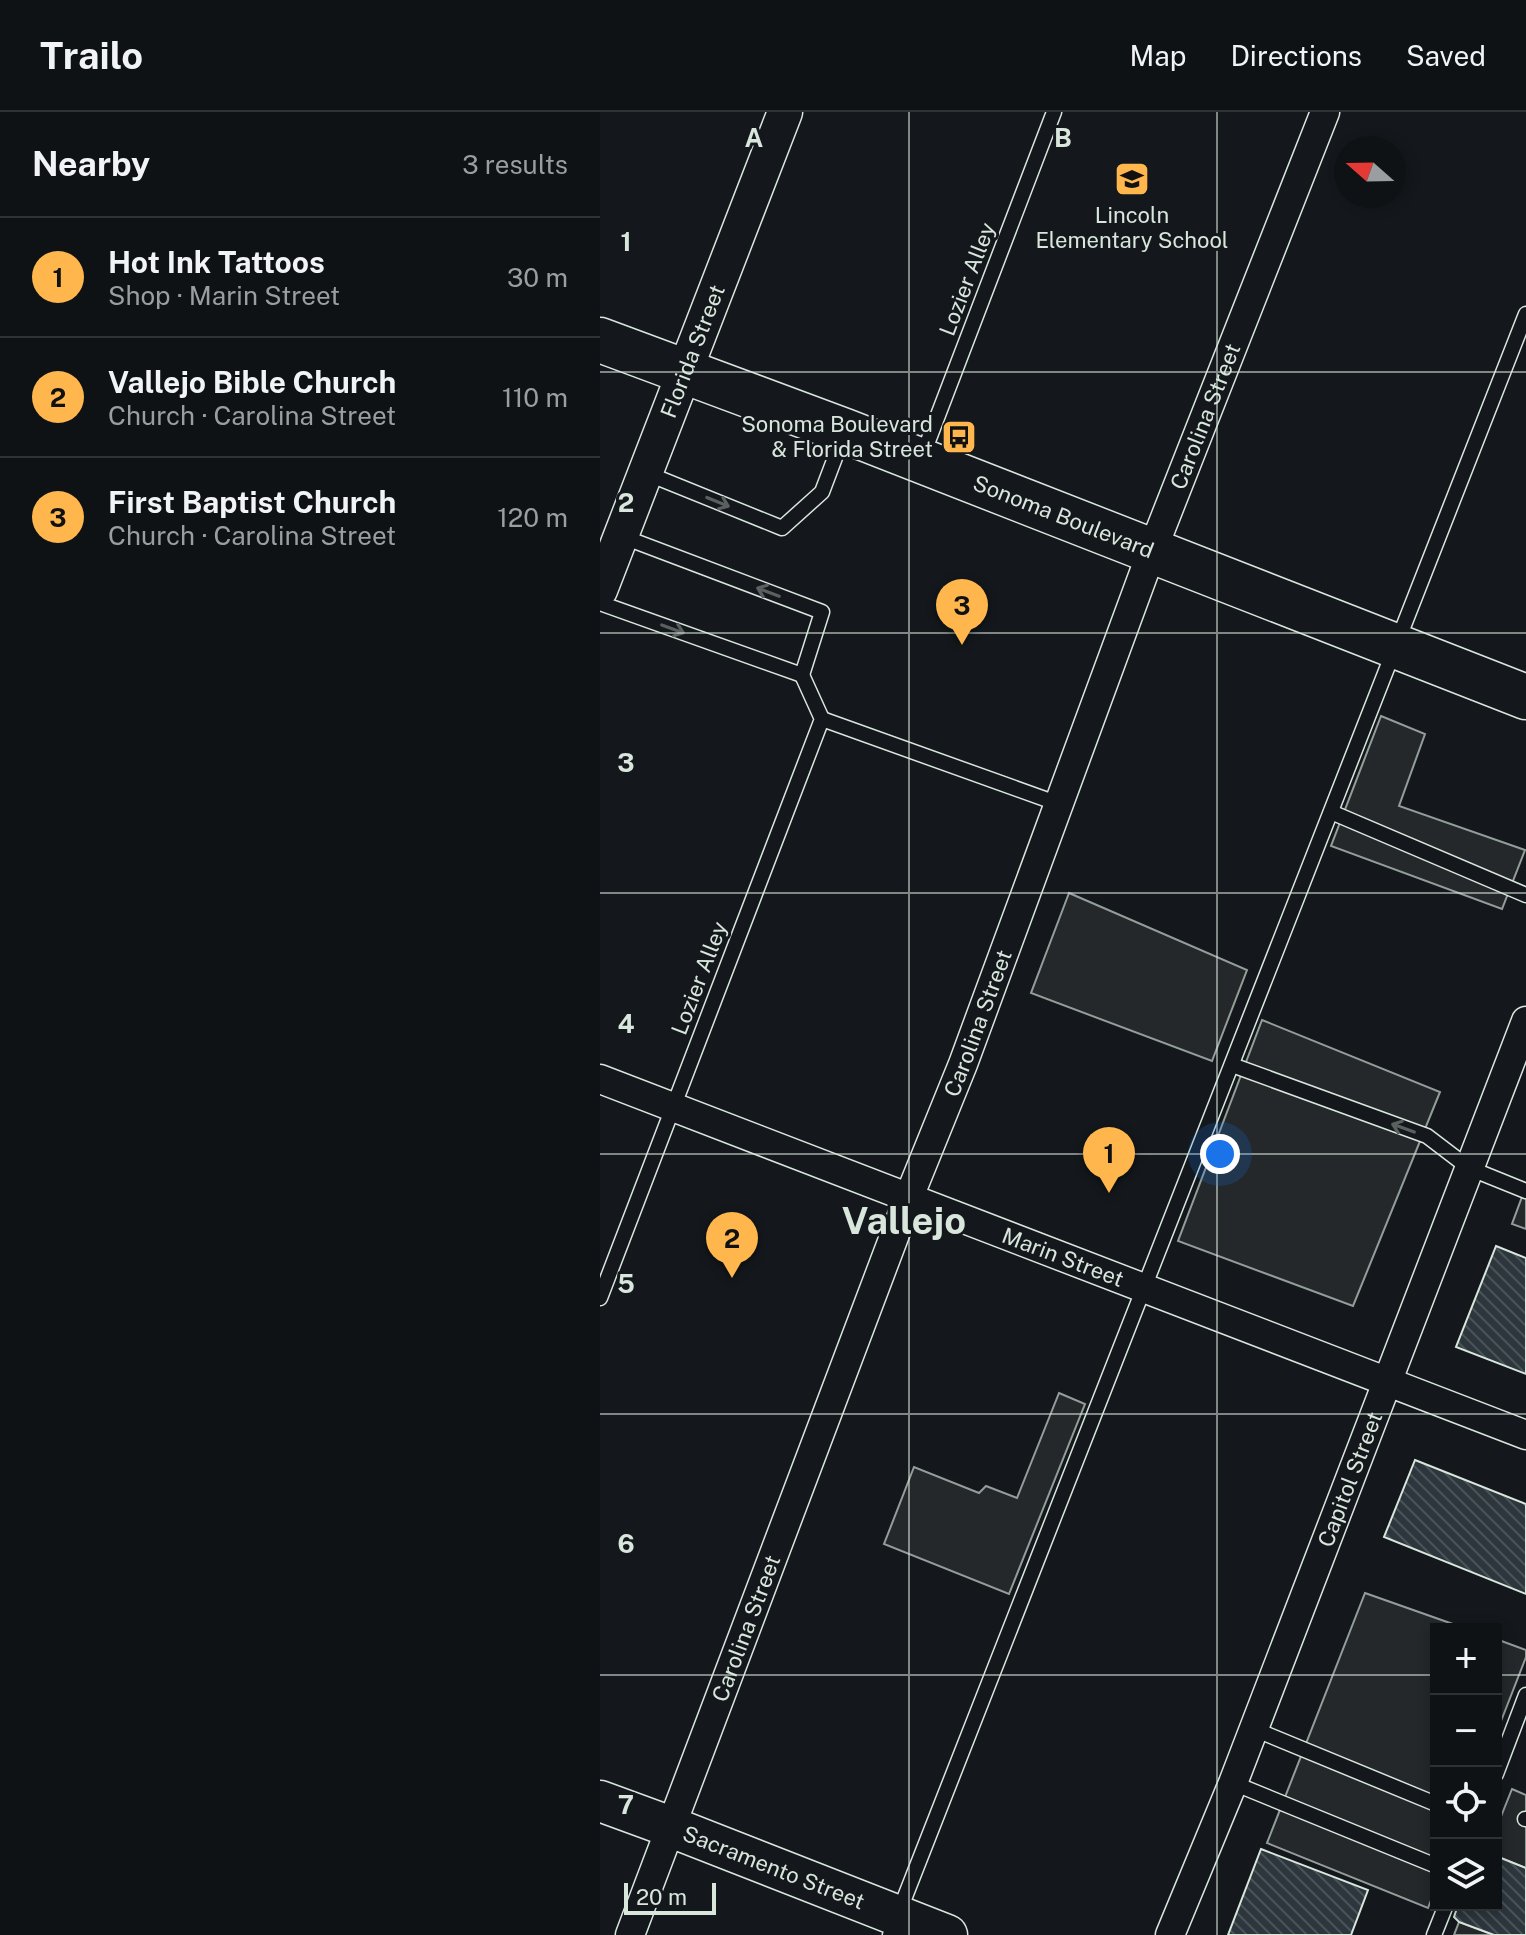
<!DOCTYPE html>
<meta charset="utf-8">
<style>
:root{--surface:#0f1215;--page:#181b1e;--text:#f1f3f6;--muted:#9b9ea0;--line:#2f3234;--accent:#ffb74d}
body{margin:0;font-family:"Public Sans",sans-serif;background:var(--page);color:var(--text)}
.controls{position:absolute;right:24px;bottom:24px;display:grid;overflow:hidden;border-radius:0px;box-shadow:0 4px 12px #0003}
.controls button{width:72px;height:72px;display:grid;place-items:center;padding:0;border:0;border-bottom:2px solid var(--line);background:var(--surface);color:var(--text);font:40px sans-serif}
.compass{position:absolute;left:734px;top:24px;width:72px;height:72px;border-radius:50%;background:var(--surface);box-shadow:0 4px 12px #0003;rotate:290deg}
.scale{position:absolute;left:24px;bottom:20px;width:92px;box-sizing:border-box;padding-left:8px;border:4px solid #d8e6dc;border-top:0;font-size:22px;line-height:28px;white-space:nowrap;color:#d8e6dc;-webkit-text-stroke:6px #14181c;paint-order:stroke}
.you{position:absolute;left:620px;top:1042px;width:28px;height:28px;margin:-20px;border:6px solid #fff;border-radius:50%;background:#1a73e8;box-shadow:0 0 0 12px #1a73e833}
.badge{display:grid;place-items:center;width:52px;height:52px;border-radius:50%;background:var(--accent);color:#111;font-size:26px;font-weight:700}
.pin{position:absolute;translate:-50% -66px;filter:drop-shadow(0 2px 4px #0008)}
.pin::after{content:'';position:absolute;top:42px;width:28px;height:24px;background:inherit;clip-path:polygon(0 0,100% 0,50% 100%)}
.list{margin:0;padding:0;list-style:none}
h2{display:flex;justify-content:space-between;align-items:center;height:104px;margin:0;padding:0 32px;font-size:34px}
h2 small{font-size:26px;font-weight:400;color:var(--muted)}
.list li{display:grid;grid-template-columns:52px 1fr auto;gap:24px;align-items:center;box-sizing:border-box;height:120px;padding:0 32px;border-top:2px solid var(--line)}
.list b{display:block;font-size:30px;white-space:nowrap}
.list p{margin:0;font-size:26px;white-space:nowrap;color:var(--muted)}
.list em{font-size:26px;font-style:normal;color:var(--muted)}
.icon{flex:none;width:44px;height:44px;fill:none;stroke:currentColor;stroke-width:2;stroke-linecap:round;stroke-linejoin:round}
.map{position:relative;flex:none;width:926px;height:1823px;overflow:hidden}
header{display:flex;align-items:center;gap:48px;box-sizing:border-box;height:112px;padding:0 40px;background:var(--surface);border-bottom:2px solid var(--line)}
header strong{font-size:38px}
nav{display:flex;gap:44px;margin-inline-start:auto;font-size:28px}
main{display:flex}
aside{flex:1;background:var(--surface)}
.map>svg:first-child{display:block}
</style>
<header>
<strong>Trailo</strong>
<nav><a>Map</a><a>Directions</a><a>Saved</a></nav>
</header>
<main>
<aside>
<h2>Nearby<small>3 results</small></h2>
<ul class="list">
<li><span class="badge">1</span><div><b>Hot Ink Tattoos</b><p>Shop · Marin Street</p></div><em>30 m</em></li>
<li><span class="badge">2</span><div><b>Vallejo Bible Church</b><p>Church · Carolina Street</p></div><em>110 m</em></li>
<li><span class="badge">3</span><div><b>First Baptist Church</b><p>Church · Carolina Street</p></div><em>120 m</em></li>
</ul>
</aside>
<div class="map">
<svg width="926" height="1823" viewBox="0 0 926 1823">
<defs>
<pattern id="building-back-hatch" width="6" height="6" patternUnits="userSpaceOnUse" patternTransform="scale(2)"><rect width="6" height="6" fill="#2c363c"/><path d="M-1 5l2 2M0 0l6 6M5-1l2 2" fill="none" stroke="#4a5358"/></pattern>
</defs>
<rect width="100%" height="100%" fill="#14181c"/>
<!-- parking -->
<g fill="#24282b" stroke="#939e99" stroke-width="2">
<polygon points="781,604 825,622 799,694 925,738 902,797 731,734"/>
<polygon points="469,781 647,858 612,949 431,881"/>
<polygon points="662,908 840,980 753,1194 578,1129"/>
<polygon points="926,1074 926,1117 912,1112"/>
<polygon points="459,1281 485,1292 409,1482 284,1432 314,1355 379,1381 386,1374 417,1386"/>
<polygon points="765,1481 867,1517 836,1517 836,1775 828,1796 667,1731"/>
<polygon points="896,1527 926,1538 926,1545 896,1622"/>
<polygon points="912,1677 926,1683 926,1756 896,1744 896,1717"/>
<polygon points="859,1810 894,1823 854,1823"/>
</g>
<!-- building -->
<g fill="url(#building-back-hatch)" stroke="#d8e6dc" stroke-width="2">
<polygon points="896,1134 926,1146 926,1262 856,1235"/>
<polygon points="815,1348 926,1392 926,1482 784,1425"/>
<polygon points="661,1737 768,1778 751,1823 628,1823"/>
<polygon points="896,1744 926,1756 926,1823 894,1823 859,1810 854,1805 858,1793 896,1793"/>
</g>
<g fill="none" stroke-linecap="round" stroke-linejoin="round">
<!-- service casing -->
<g stroke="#d8e6dc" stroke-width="17">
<g id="service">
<polyline points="322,345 454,0"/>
<polyline points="46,361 182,416 222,380 244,322"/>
<polyline points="0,491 202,563 222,500 21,424"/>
<polyline points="222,607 459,692"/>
<polyline points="731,700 926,783"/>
<polyline points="632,953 827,1024 869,1056 926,1079"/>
<polyline points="0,1186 222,607 202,563"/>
<polyline points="654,1617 836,1692"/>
<polyline points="896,1662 926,1583"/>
<polyline points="633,1671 834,1753 836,1748"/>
<polyline points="925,1707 926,1707"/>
<polyline points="290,1823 926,202"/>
<polyline points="834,1823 846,1793"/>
</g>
</g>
<!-- minor casing -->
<g stroke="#d8e6dc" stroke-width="31">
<g id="minor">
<path id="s1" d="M0 967 926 1323"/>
<path id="s2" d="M30 1823 309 1085 363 952 552 439 725 0"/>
<path id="s3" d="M570 1823 633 1671 926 909"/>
</g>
</g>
<!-- tertiary casing -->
<g stroke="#d8e6dc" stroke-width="37">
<g id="tertiary">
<path id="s4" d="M0 478 185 0"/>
</g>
</g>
<!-- secondary casing -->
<g stroke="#d8e6dc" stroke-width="43">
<g id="secondary">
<path id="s5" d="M0 1689 71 1715 347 1823"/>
</g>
</g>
<!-- primary casing -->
<g stroke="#d8e6dc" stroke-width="47">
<g id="primary">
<path id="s6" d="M0 228 245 319 926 585"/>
</g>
</g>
<!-- service -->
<use href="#service" stroke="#14181c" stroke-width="14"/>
<!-- minor -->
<use href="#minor" stroke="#14181c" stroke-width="28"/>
<!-- tertiary -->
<use href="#tertiary" stroke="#14181c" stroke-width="34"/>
<!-- secondary -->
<use href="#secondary" stroke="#14181c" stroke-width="40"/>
<!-- primary -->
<use href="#primary" stroke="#14181c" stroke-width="44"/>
</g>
<!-- one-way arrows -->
<defs><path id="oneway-shaft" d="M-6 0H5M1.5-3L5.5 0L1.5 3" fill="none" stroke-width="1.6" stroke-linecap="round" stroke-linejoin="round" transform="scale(2)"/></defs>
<g stroke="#59605f">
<use href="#oneway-shaft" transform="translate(118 390) rotate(22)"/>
<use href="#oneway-shaft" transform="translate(168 480) rotate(-159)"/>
<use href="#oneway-shaft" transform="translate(73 517) rotate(20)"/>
<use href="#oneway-shaft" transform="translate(803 1016) rotate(-160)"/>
</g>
<!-- grid -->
<path fill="none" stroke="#d8e6dc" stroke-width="2" stroke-opacity="0.55" d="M309 0V1823M617 0V1823M0 260H926M0 521H926M0 781H926M0 1042H926M0 1302H926M0 1563H836M896 1563H926"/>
<!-- icons -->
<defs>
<g id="school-square" transform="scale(1.8)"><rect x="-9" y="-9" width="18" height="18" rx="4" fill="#ffb74d" stroke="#14181c"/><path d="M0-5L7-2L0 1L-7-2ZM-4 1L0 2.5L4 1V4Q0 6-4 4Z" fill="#111"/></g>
<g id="bus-square" transform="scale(1.8)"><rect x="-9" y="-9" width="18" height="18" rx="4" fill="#ffb74d" stroke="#14181c"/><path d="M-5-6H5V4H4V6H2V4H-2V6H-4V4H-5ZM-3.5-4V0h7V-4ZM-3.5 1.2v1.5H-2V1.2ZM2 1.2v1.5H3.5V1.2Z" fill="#111"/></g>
</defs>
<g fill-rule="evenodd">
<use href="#school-square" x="532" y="67"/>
<use href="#bus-square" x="359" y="325"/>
</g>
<g text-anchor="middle" stroke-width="6" stroke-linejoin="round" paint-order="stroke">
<!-- poi labels -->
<g font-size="22" fill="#d8e6dc" stroke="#14181c">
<text x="532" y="111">Lincoln<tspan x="532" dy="25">Elementary School</tspan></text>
<text x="333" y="320" text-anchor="end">Sonoma Boulevard<tspan x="333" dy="25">&amp; Florida Street</tspan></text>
</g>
<!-- street labels -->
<g font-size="22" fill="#d8e6dc" stroke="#14181c">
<text transform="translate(367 167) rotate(-69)" y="8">Lozier Alley</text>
<text dy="8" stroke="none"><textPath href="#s4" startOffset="256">Florida Street</textPath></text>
<text dy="8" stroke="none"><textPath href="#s2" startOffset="1624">Carolina Street</textPath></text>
<text dy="8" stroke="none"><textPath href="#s6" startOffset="496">Sonoma Boulevard</textPath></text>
<text transform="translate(99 866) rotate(-69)" y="8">Lozier Alley</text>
<text dy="8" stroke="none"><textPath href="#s2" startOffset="976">Carolina Street</textPath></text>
<text dy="8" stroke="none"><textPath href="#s1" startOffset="496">Marin Street</textPath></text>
<text dy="8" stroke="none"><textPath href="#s3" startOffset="490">Capitol Street</textPath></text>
<text dy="8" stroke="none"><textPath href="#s2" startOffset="328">Carolina Street</textPath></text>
<text dy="8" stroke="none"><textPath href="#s5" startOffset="186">Sacramento Street</textPath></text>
</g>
<!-- town labels -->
<g font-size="38" font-weight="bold" fill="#d8e6dc" stroke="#14181c">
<text x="304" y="1122">Vallejo</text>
</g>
</g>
<g font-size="26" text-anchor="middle" font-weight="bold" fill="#d8e6dc" stroke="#14181c" stroke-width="6" stroke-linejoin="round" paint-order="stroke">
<text x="154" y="35">A</text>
<text x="463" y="35">B</text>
<text x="26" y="139">1</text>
<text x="26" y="400">2</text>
<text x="26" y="660">3</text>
<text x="26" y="921">4</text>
<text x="26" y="1181">5</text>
<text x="26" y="1441">6</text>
<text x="26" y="1702">7</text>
</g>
</svg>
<div class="controls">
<button>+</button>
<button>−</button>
<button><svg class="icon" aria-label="locate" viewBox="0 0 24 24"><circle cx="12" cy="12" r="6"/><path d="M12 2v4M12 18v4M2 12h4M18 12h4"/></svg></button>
<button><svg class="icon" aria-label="layers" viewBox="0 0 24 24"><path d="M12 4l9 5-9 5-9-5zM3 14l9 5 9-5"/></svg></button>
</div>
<svg class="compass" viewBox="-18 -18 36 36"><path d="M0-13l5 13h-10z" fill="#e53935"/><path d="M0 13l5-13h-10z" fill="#9b9ea0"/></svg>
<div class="scale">20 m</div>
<div class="you"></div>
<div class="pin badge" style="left:509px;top:1081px">1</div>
<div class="pin badge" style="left:132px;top:1166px">2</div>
<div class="pin badge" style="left:362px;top:533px">3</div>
</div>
</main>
